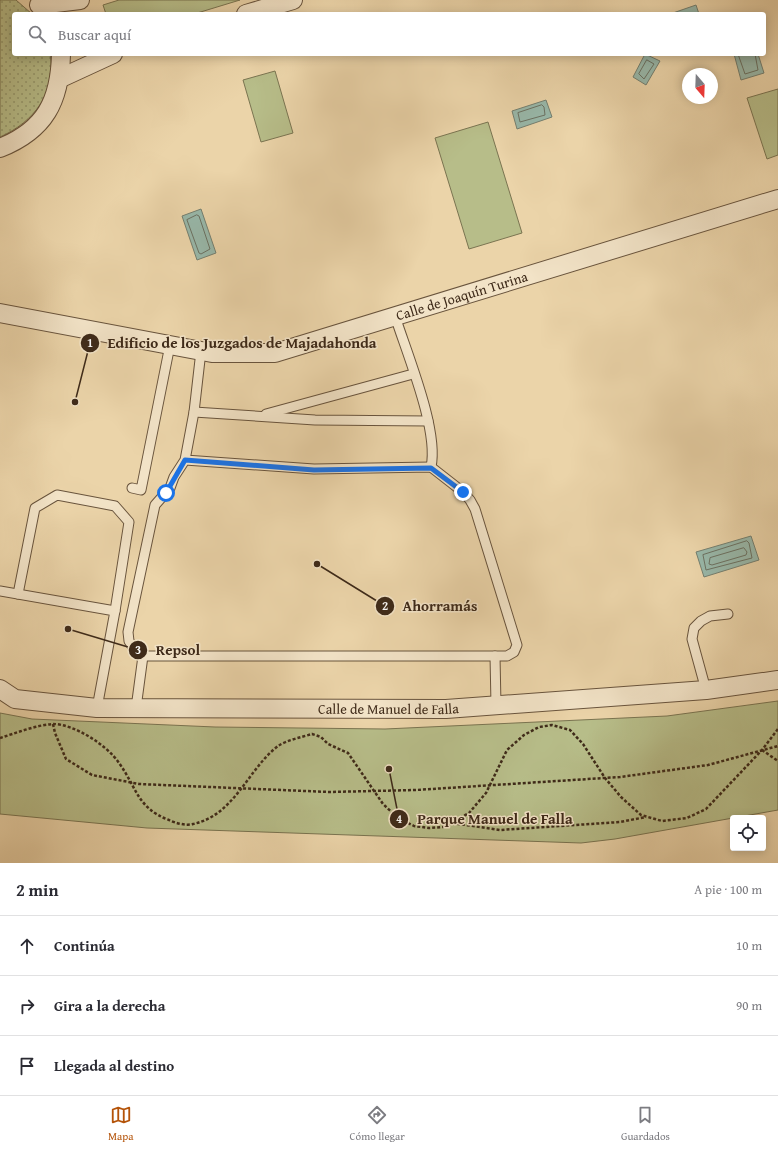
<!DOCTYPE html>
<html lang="es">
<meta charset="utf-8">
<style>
:root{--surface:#fff;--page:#f7f7f7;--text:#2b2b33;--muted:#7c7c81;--line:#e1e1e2;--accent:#b45309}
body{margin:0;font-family:"Gentium Book Plus",serif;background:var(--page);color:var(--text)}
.controls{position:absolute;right:12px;bottom:12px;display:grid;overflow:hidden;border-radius:4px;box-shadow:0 2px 10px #0003}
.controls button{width:36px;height:36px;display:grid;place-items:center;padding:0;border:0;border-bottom:1px solid var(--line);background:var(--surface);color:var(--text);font:20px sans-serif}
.compass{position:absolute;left:682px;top:68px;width:36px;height:36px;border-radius:50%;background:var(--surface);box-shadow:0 2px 10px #0003;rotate:161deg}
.stop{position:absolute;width:12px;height:12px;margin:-9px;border:3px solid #1a73e8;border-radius:50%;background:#fff}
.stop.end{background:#1a73e8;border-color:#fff;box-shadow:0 1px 4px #0008}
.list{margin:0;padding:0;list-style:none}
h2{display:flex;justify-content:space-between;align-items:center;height:52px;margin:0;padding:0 16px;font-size:17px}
h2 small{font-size:13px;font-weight:400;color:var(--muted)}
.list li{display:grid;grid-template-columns:26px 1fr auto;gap:12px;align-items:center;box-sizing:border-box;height:60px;padding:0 16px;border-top:1px solid var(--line)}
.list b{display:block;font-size:15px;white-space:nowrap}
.list em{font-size:13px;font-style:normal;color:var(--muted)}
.icon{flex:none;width:22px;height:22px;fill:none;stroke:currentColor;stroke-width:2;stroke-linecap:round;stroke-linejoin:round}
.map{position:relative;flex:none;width:778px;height:863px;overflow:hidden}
.search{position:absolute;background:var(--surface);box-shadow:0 2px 10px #0003;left:12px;right:12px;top:12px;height:44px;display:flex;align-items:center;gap:10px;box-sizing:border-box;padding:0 14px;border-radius:4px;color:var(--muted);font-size:15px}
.sheet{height:232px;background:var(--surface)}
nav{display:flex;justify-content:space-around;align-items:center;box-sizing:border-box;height:56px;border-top:1px solid var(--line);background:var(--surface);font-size:11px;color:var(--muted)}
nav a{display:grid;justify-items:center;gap:2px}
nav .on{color:var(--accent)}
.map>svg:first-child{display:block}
</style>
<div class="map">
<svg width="778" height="863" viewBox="0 0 778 863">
<defs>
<pattern id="garden-dots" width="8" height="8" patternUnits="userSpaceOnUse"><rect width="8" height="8" fill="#b7bd89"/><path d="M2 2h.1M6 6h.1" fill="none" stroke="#969a6f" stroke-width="1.8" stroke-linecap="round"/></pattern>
</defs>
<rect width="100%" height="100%" fill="#ebd4a9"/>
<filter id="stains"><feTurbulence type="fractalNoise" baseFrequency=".005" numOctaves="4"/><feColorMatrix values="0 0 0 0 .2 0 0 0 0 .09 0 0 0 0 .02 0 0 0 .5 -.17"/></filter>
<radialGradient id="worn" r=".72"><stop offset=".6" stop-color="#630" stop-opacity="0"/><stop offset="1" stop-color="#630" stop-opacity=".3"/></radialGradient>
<!-- green -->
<g fill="#b7bd89" stroke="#7a7451">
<polygon points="119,0 240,0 194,14 106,14 103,5"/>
<polygon points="275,71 293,133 261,142 243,80"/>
<polygon points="778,89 778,155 767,159 747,98"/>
<polygon points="488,122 522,233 469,249 435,138"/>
<polygon points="778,701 778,810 615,839 581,843 147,828 0,814 0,713 32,719 215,727 385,729 667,716"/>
</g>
<!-- garden -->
<path fill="url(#garden-dots)" stroke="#7a7451" d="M0 0H16L32 14H14V54H50C57 92 34 122 0 137Z"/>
<!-- water -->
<g fill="#98b8aa" stroke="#747f70">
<polygon points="696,5 699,14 670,14"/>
<polygon points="645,54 660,61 646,85 633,77"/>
<polygon points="734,54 758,54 764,73 741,80"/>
<polygon points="546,100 552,117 517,129 512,111"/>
<polygon points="201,209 216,253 197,260 182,216"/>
<polygon points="751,536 759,560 704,577 696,552"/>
</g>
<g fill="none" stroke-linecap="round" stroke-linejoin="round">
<!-- shore -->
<g stroke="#6b7162" stroke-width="1">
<polyline points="738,54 745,74 758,70 755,54"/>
<polygon points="647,60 654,64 644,79 639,74"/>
<polygon points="542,105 544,107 545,115 520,122 518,113"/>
<polygon points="197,215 199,216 210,249 201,254 199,253 187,220"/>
<polygon points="747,541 749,543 752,558 706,570 703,555"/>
<polygon points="744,548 747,552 746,555 712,565 709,564 710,558"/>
</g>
<!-- lane casing -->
<g stroke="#69543d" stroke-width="11">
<g id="lane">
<path d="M395 316C407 354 439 430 431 467"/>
<polyline points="194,412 315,420 428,421"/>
<polyline points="266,414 413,374"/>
<polyline points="185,460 314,469 431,467 463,492 470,500 475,509 517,645 514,652 507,656 143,656 138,655 129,641 128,632 155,505 170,488 174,477 185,460 194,412 201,351"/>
<polyline points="132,488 141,490 170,345"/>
<polyline points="0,591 115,611 97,708"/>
<polyline points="18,594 35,508 57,495 115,506 129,522 115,611"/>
<polyline points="495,656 496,705"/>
<polyline points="706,690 692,639 694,628 701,621 710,616 728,614"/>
<polyline points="136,708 143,656"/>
</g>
</g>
<!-- street casing -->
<g stroke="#69543d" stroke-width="20">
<g id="street">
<polyline points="39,5 80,0"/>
<polyline points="246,14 293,0"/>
<polyline points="61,78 113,54"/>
<path d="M0 148C45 130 60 101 61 54"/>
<path id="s1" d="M0 313 212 353H275L778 199"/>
<path id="s2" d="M0 689 15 699 97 708 446 709 706 690 778 680"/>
</g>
</g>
<!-- path -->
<g stroke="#3e2a19" stroke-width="2.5" stroke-dasharray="3 2" stroke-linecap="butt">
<polyline points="53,724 55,733 66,759 92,775 139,784 329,792 416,790 620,777 708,765 778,746"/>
<path d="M0 738C16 733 36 725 53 724 74 724 107 745 119 763 137 788 137 808 169 820 175 823 186 826 193 824 235 815 247 770 278 746 287 740 302 737 312 734L321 737 328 744 348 753 383 804 398 818 414 826 429 828 443 827 469 813 486 793 507 750 524 735 539 727 552 725 570 730 583 744 605 778 621 797 641 815 662 821 687 818 706 809 762 750 778 729"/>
<polyline points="762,750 778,761"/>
<polyline points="452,823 500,830 620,822 646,817"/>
</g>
<!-- lane -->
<use href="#lane" stroke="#f2e3c7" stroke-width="9"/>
<!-- street -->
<use href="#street" stroke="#f2e3c7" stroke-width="18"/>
</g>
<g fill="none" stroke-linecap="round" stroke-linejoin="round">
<!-- route -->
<polyline stroke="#1a73e8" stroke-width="5" points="166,493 185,460 314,470 431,468 463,492"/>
</g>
<g text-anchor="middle" stroke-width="3" stroke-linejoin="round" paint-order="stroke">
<!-- street labels -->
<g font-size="14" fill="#3e2a19" stroke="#f2e3c7">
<text dy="5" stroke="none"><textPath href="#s1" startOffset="474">Calle de Joaquín Turina</textPath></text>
<text dy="5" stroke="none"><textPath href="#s2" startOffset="392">Calle de Manuel de Falla</textPath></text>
</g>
</g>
<!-- callouts -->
<path fill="none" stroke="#3e2a19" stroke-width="1.5" d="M75 402L90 343M317 564L385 606M68 629L138 650M389 769L399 819"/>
<g fill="#3e2a19" stroke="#f2e3c7" stroke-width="1.5">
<circle cx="75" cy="402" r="4"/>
<circle cx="317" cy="564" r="4"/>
<circle cx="68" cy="629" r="4"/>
<circle cx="389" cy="769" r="4"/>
<circle cx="90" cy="343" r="10"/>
<circle cx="385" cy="606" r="10"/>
<circle cx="138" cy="650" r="10"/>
<circle cx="399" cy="819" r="10"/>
</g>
<g font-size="12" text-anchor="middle" font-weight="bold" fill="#fff">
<text x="90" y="347">1</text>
<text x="385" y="610">2</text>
<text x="138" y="654">3</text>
<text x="399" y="823">4</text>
</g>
<g font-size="15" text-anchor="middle" font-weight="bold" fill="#3e2a19" stroke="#f2e3c7" stroke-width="3" stroke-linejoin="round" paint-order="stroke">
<text x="242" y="348">Edificio de los Juzgados de Majadahonda</text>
<text x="440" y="611">Ahorramás</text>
<text x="178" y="655">Repsol</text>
<text x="495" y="824">Parque Manuel de Falla</text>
</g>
<rect width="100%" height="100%" filter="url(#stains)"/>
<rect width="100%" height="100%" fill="url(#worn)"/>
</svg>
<div class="controls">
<button><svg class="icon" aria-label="locate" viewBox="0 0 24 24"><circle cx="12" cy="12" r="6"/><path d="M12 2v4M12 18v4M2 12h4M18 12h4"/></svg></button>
</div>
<svg class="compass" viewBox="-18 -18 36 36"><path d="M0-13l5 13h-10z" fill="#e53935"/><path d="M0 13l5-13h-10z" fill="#7c7c81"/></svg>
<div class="stop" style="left:166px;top:493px"></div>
<div class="stop end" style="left:463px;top:492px"></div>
<div class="search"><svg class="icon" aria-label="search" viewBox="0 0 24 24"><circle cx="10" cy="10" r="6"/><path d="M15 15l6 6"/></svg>Buscar aquí</div>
</div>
<section class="sheet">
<h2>2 min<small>A pie · 100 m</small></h2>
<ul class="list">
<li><svg class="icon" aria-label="ahead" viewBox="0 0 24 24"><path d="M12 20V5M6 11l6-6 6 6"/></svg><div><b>Continúa</b></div><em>10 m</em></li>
<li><svg class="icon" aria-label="right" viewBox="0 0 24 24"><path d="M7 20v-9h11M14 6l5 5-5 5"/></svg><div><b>Gira a la derecha</b></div><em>90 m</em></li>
<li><svg class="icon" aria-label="arrive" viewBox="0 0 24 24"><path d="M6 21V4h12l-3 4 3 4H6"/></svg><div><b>Llegada al destino</b></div></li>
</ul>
</section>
<nav>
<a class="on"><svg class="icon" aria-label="map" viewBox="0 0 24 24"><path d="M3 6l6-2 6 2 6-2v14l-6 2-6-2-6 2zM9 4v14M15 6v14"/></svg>Mapa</a>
<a><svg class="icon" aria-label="directions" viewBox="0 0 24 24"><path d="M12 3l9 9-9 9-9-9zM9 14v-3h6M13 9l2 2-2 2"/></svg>Cómo llegar</a>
<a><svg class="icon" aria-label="saved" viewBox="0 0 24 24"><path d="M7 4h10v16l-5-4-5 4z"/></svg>Guardados</a>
</nav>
